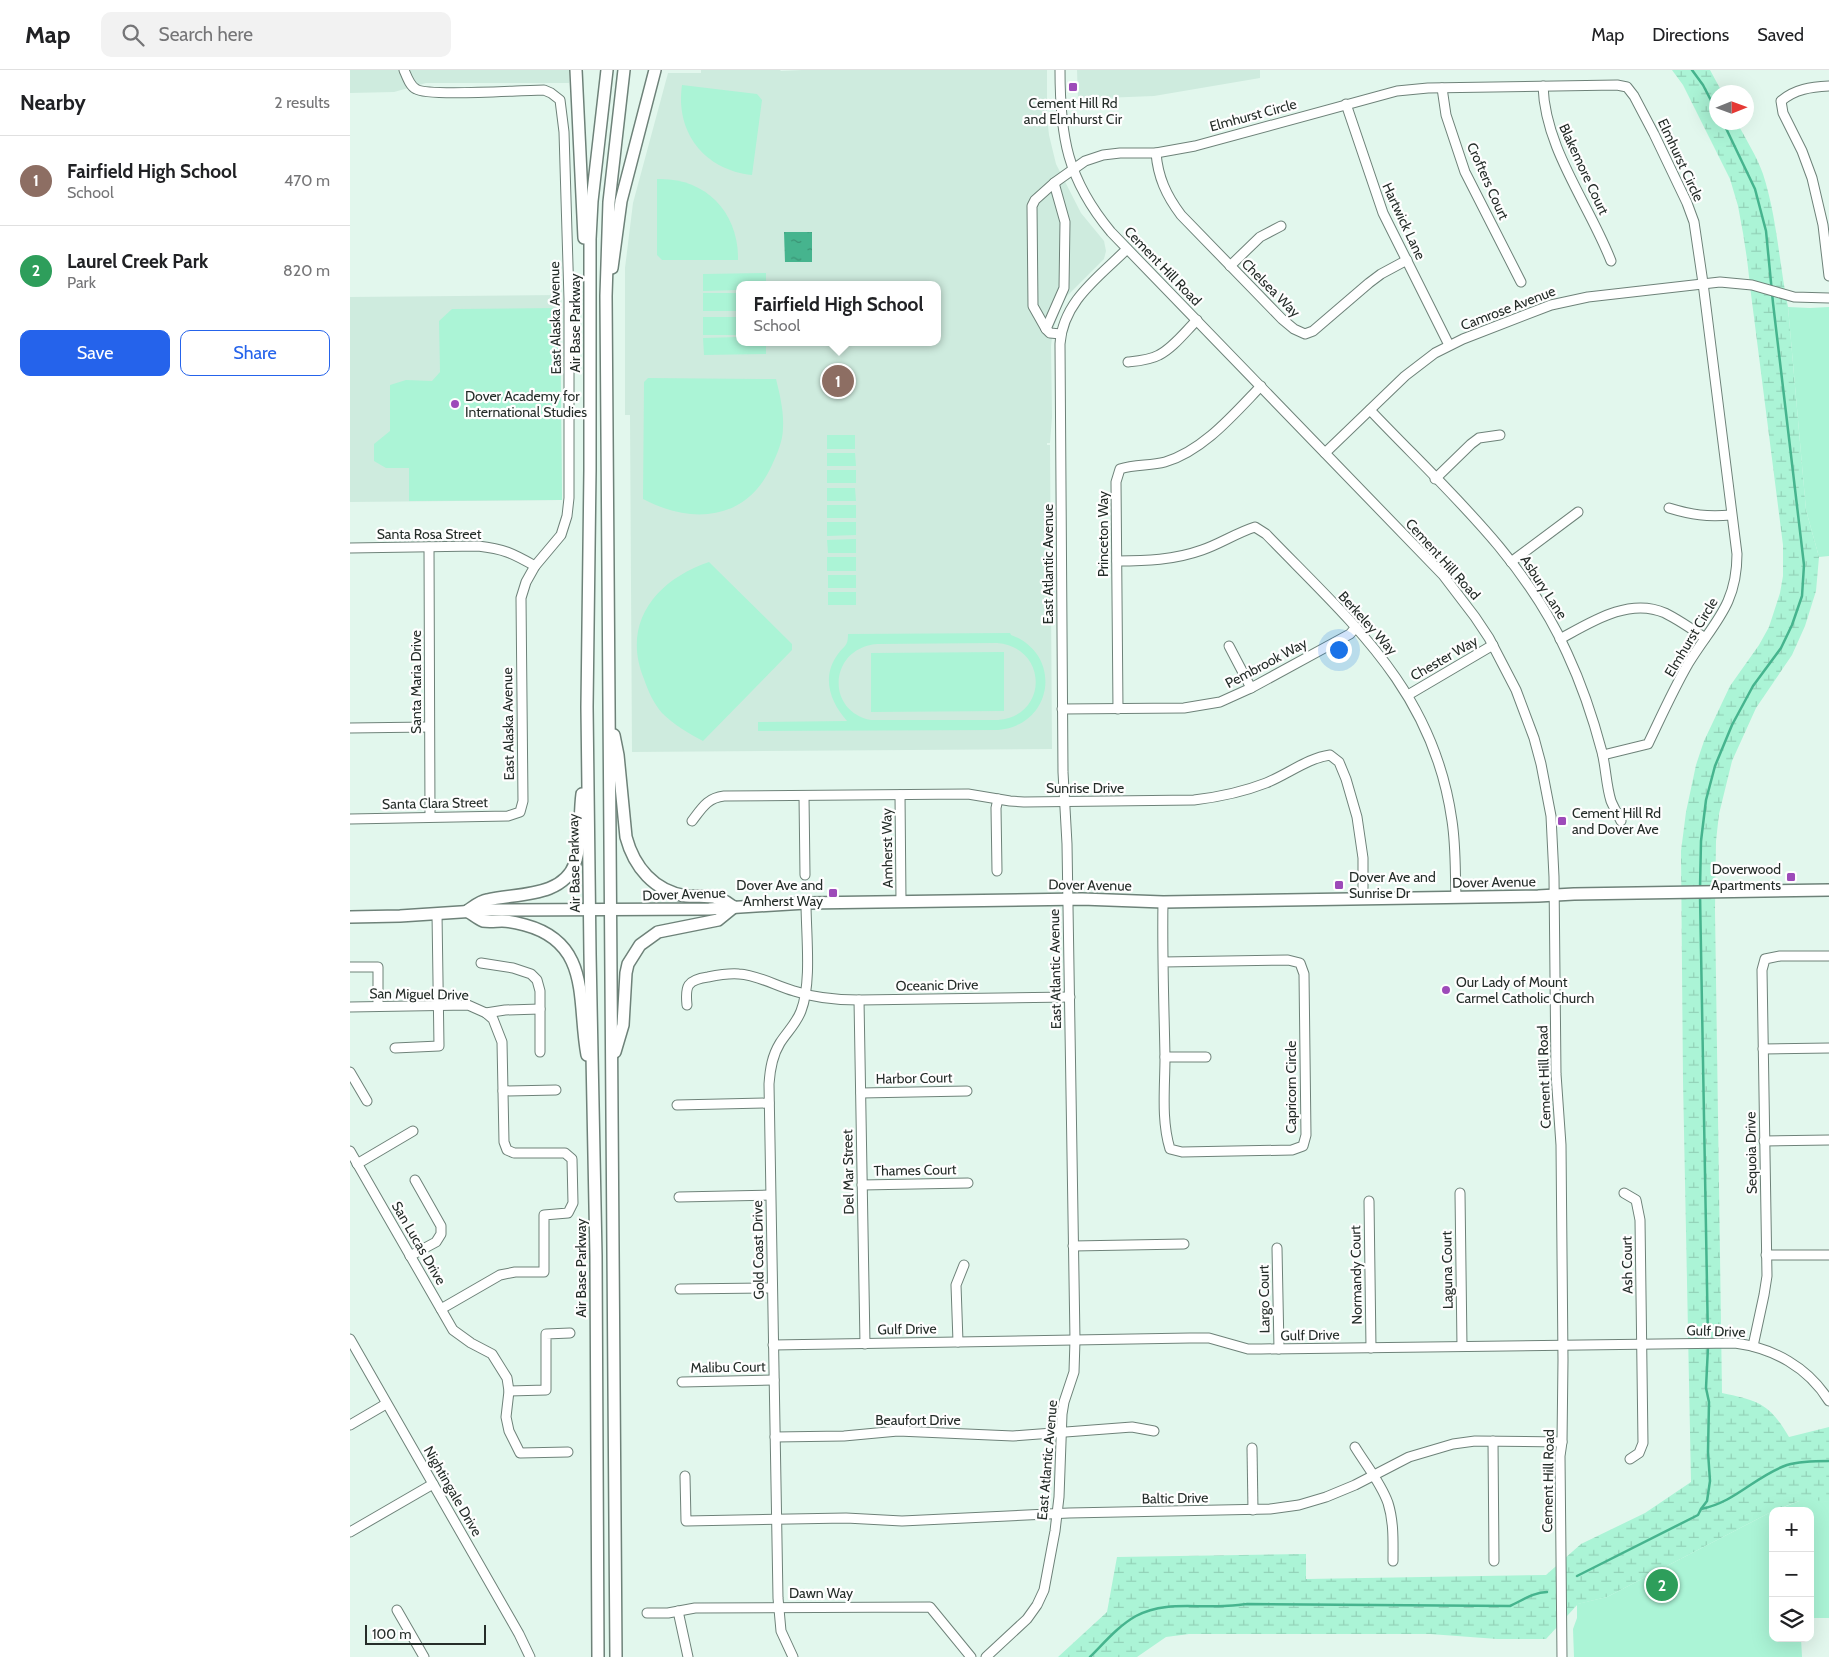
<!DOCTYPE html>
<meta charset="utf-8">
<style>
:root{--surface:#fff;--page:#f2f2f2;--text:#202124;--muted:#757577;--line:#e0e0e0;--accent:#2563eb}
body{margin:0;font-family:Cabin,sans-serif;background:var(--page);color:var(--text)}
.controls{position:absolute;right:15px;bottom:15px;display:grid;overflow:hidden;border-radius:10px;box-shadow:0 5px 20px #0002}
.controls button{width:45px;height:45px;display:grid;place-items:center;padding:0;border:0;border-bottom:1px solid var(--line);background:var(--surface);color:var(--text);font:25px sans-serif}
.compass{position:absolute;left:1359px;top:15px;width:45px;height:45px;border-radius:50%;background:var(--surface);box-shadow:0 5px 20px #0002;rotate:89deg}
.scale{position:absolute;left:15px;bottom:12px;width:121px;box-sizing:border-box;padding-left:5px;border:2px solid #252d29;border-top:0;font-size:14px;line-height:18px;white-space:nowrap;color:#252d29;-webkit-text-stroke:4px #fefefe;paint-order:stroke}
.you{position:absolute;left:988px;top:579px;width:18px;height:18px;margin:-12px;border:4px solid #fff;border-radius:50%;background:#1a73e8;box-shadow:0 0 0 8px #1a73e833}
.badge{display:grid;place-items:center;width:32px;height:32px;border-radius:50%;background:var(--accent);color:#fff;font-size:16px;font-weight:700}
.pin{position:absolute;translate:-50% -50%;border:2px solid #fff;box-shadow:0 1px 5px #0006}
.popup{position:absolute;left:386px;top:211px;width:205px;height:65px;box-sizing:border-box;display:grid;place-content:center;border-radius:10px;background:var(--surface);filter:drop-shadow(0 1px 4px #0005);font-size:16px;white-space:nowrap;color:var(--muted)}
.popup b{font-size:19px;color:var(--text)}
.popup::after{content:'';position:absolute;left:50%;top:100%;margin-left:-10px;border:10px solid transparent;border-top-color:var(--surface)}
.list{margin:0;padding:0;list-style:none}
h2{display:flex;justify-content:space-between;align-items:center;height:65px;margin:0;padding:0 20px;font-size:21px}
h2 small{font-size:16px;font-weight:400;color:var(--muted)}
.list li{display:grid;grid-template-columns:32px 1fr auto;gap:15px;align-items:center;box-sizing:border-box;height:90px;padding:0 20px;border-top:1px solid var(--line)}
.list b{display:block;font-size:19px;white-space:nowrap}
.list p{margin:0;font-size:16px;white-space:nowrap;color:var(--muted)}
.list em{font-size:16px;font-style:normal;color:var(--muted)}
.actions{display:flex;gap:10px;padding:15px 20px}
.actions a{flex:1;padding:11px 0;border:1px solid var(--accent);border-radius:10px;text-align:center;font-size:18px;color:var(--accent)}
.actions .main{background:var(--accent);color:#fff}
.icon{flex:none;width:28px;height:28px;fill:none;stroke:currentColor;stroke-width:2;stroke-linecap:round;stroke-linejoin:round}
.map{position:relative;flex:none;width:1479px;height:1587px;overflow:hidden}
header{display:flex;align-items:center;gap:30px;box-sizing:border-box;height:70px;padding:0 25px;background:var(--surface);border-bottom:1px solid var(--line)}
header strong{font-size:24px}
nav{display:flex;gap:28px;margin-inline-start:auto;font-size:18px}
.search{width:350px;height:45px;background:var(--page);display:flex;align-items:center;gap:12px;box-sizing:border-box;padding:0 18px;border-radius:10px;color:var(--muted);font-size:19px}
main{display:flex}
aside{flex:1;background:var(--surface)}
.map>svg:first-child{display:block}
</style>
<header>
<strong>Map</strong>
<div class="search"><svg class="icon" aria-label="search" viewBox="0 0 24 24"><circle cx="10" cy="10" r="6"/><path d="M15 15l6 6"/></svg>Search here</div>
<nav><a>Map</a><a>Directions</a><a>Saved</a></nav>
</header>
<main>
<aside>
<h2>Nearby<small>2 results</small></h2>
<ul class="list">
<li><span class="badge" style="background:#8d6e63">1</span><div><b>Fairfield High School</b><p>School</p></div><em>470 m</em></li>
<li><span class="badge" style="background:#2e9e5b">2</span><div><b>Laurel Creek Park</b><p>Park</p></div><em>820 m</em></li>
</ul>
<div class="actions"><a class="main">Save</a><a>Share</a></div>
</aside>
<div class="map">
<svg width="1479" height="1587" viewBox="0 0 1479 1587">
<defs>
<pattern id="wetland-marsh" width="20" height="14" patternUnits="userSpaceOnUse" patternTransform="scale(1.25)"><rect width="20" height="14" fill="#abf4d6"/><path d="M1 5h8M5 5V1M11 12h8M15 12V8" fill="none" stroke="#93d2b8"/></pattern>
<pattern id="water-ripples" width="26" height="14" patternUnits="userSpaceOnUse" patternTransform="scale(1.25)"><rect width="26" height="14" fill="#46b48e"/><path d="M2 4q2-2 4 0t4 0M15 11q2-2 4 0t4 0" fill="none" stroke="#3a9374"/></pattern>
</defs>
<rect width="100%" height="100%" fill="#e2f7ed"/>
<!-- built -->
<g fill="#ceebde" fill-rule="evenodd">
<polygon points="0,0 219,0 219,13 76,13 44,22 0,23"/>
<path d="M351 0H430L431 1 452 0H697V47L699 65 706 94 731 143 754 171 756 181 754 189 717 226 712 235 703 259 701 276 702 347 700 373H697V375H700L702 679 282 682 280 345H275V198L283 133 318 3H351ZM389 215H587V272H389Z"/>
<polygon points="727,0 910,0 910,8 804,26 728,29"/>
<polygon points="210,225 212,430 0,432 0,227"/>
</g>
<!-- wetland -->
<path fill="url(#wetland-marsh)" d="M1322 0H1360L1372 22H1366V52L1387 53C1396 69 1407 87 1413 104 1427 147 1429 193 1438 237L1456 440 1469 487 1466 521 1455 556 1442 585 1406 638 1382 691 1369 744 1366 771 1365 840 1372 1323C1409 1331 1419 1333 1439 1367L1479 1357V1432L1449 1431 1423 1441 1257 1527 1228 1534 1196 1569H1147L1080 1564H839L816 1567 787 1587H708L757 1542 767 1487 956 1484V1509L1196 1505 1231 1474 1295 1443 1341 1412 1333 1011 1331 781 1336 742 1346 695 1354 671 1380 616 1409 575 1419 557 1430 523 1433 506V475L1401 224 1397 189 1393 163 1388 136 1380 109 1333 15Z"/>
<!-- green -->
<g fill="#abf4d6" fill-rule="evenodd">
<path d="M332 15 407 24 412 30 402 105C354 100 325 62 332 15Z"/>
<path d="M307 109C355 107 389 142 388 190H312L307 185Z"/>
<polygon points="416,203 416,215 389,215 389,220 353,221 353,204"/>
<rect x="353" y="223" width="36" height="18"/>
<polygon points="1438,237 1460,238 1479,237 1479,486 1469,487 1456,440"/>
<polygon points="210,238 212,430 59,431 59,398 36,398 24,391 24,374 40,361 40,315 56,310 82,311 90,302 89,251 102,239"/>
<rect x="353" y="247" width="36" height="18"/>
<polygon points="389,267 389,272 416,272 416,284 354,285 353,268"/>
<path d="M298 308 426 309C430 325 434 342 433 358 433 371 427 384 422 395 397 451 342 455 293 429L294 312Z"/>
<rect x="477" y="365" width="28" height="14"/>
<polygon points="477,383 505,383 506,396 477,396"/>
<rect x="477" y="400" width="29" height="13"/>
<polygon points="477,418 505,418 506,431 477,431"/>
<rect x="477" y="435" width="29" height="13"/>
<polygon points="477,452 506,452 506,465 477,466"/>
<polygon points="506,469 506,483 478,483 477,470"/>
<rect x="477" y="487" width="29" height="14"/>
<path d="M359 492 442 574V580L353 671C338 663 324 655 312 643 304 634 298 621 294 609 271 553 306 510 359 492Z"/>
<rect x="478" y="505" width="28" height="13"/>
<rect x="478" y="522" width="28" height="13"/>
<path d="M660 563 661 565C713 584 704 655 648 660L408 661V652L497 651C480 632 471 607 488 584 495 575 498 576 498 564ZM647 573C698 577 699 646 648 650H521C475 641 479 578 527 574Z"/>
<polygon points="654,582 654,641 521,642 521,583"/>
<polygon points="1464,1430 1479,1432 1479,1548 1460,1548 1460,1441 1424,1441 1449,1431"/>
<polygon points="1423,1441 1423,1568 1451,1568 1452,1587 1224,1587 1223,1559 1227,1548 1227,1534 1257,1527"/>
</g>
<!-- water -->
<polygon fill="url(#water-ripples)" points="434,162 462,162 462,192 435,192"/>
<g fill="none" stroke-linecap="round" stroke-linejoin="round">
<!-- stream -->
<g stroke="#46b48e" stroke-width="2.5">
<polyline points="1342,0 1353,15 1366,40"/>
<polyline points="1350,819 1351,771 1356,730 1365,696 1382,655 1403,616 1431,578 1442,555 1452,526 1454,495 1423,233 1416,161 1405,119 1373,52"/>
<polyline points="1350,824 1358,1271"/>
<polyline points="1351,1439 1357,1431 1360,1411 1358,1382 1359,1332 1356,1318 1358,1277"/>
<path d="M1227 1506 1348 1445 1351 1439C1386 1432 1405 1406 1437 1395 1451 1391 1465 1391 1479 1391"/>
<path d="M740 1587C754 1573 768 1556 786 1546 814 1531 844 1538 874 1536 882 1536 889 1535 897 1534L1160 1536C1173 1530 1184 1522 1197 1522"/>
</g>
<!-- minor casing -->
<g stroke="#6e8279" stroke-width="11">
<g id="minor">
<path d="M710 0C710 67 717 109 761 162L1093 505 1125 547 1139 568 1166 620 1184 668 1191 694 1201 746 1204 807 1206 1004 1211 1075 1213 1290 1212 1372 1210 1386 1212 1587"/>
<path d="M1193 16C1195 79 1239 134 1261 191"/>
<path d="M1479 16C1461 17 1445 19 1431 31L1433 43 1452 81 1462 108 1473 155 1479 206"/>
<polyline points="1092,18 1096,45 1115,102 1171,212"/>
<polyline points="996,34 1033,143 1099,275"/>
<path d="M806 83C808 107 816 125 831 145L932 249 944 259 955 264 963 261 1019 213 1031 204 1057 190"/>
<polyline points="880,196 910,167 931,156"/>
<polyline points="696,259 714,218 715,152 704,113"/>
<path d="M711 264 700 263 696 259 683 236 682 136 685 130 704 113 735 91 753 85 770 83H806L845 76 1047 21 1078 18 1267 15 1277 17 1284 26 1304 64 1337 133 1344 152 1353 213 1387 484C1387 536 1363 553 1338 594 1323 620 1311 647 1298 674L1253 685"/>
<path d="M778 292C788 291 800 290 809 285 823 278 835 262 847 250"/>
<path d="M1020 340C1091 415 1174 486 1217 583 1232 615 1243 648 1252 682 1256 698 1256 715 1261 731 1264 738 1268 745 1271 751"/>
<polyline points="975,383 1055,306 1085,283 1113,269 1201,235 1238,227 1370,212 1402,215 1444,227 1479,228"/>
<polyline points="1085,409 1121,374 1129,368 1150,365"/>
<path d="M1319 438C1342 445 1357 447 1381 445"/>
<polyline points="79,477 80,746"/>
<path d="M0 478 128 476C154 479 162 483 185 496"/>
<path d="M767 491C796 491 824 490 852 480 870 474 886 463 905 457L916 464C1002 553 1084 621 1102 751 1106 777 1105 802 1106 827"/>
<polyline points="1161,492 1228,442"/>
<path d="M1210 569C1241 552 1279 527 1315 543 1329 550 1342 559 1355 568"/>
<polyline points="879,576 901,618"/>
<polyline points="1058,625 1143,575"/>
<polyline points="712,639 834,638 870,632 901,618 1000,564 1006,557"/>
<path d="M768 639 766 412 770 399C785 394 800 396 815 392 853 381 884 344 911 316"/>
<polyline points="0,658 79,657"/>
<polyline points="550,725 551,831"/>
<polyline points="454,726 455,805"/>
<path d="M0 749 158 746 170 742 173 731 171 528 176 512 185 496 211 465 217 446 219 428V229L214 62 210 30 201 23 194 20C172 20 78 27 66 19 60 16 57 7 54 0"/>
<path d="M342 751C352 738 357 728 374 726L618 724 660 731 674 732 844 730C869 727 893 722 916 713 938 704 958 688 980 685L989 692 996 709 1007 747 1013 788V829"/>
<polyline points="647,801 646,738 648,729"/>
<path d="M813 832C812 884 814 935 815 987 815 1017 811 1050 820 1079L832 1082 942 1080 953 1076 956 1065 954 904 950 893 938 890 813 892"/>
<polyline points="131,893 163,898 181,904 187,910 190,921 190,982"/>
<polyline points="0,897 28,897 28,936"/>
<polyline points="509,930 515,1274"/>
<path d="M337 935C335 916 337 910 358 907 368 905 378 903 389 904 408 905 426 916 444 921 465 928 487 930 509 930L720 927"/>
<polyline points="0,937 118,935 136,943 143,949 152,972 154,1072 157,1080 164,1083 215,1083 222,1089 223,1133 218,1143 194,1145 194,1202 165,1202 150,1205 91,1239"/>
<polyline points="136,943 155,940 190,939"/>
<polyline points="45,978 89,976 87,844"/>
<polyline points="1413,979 1479,978"/>
<polyline points="815,987 856,987"/>
<polyline points="0,1002 17,1031"/>
<polyline points="153,1021 206,1020"/>
<polyline points="511,1023 617,1021"/>
<polyline points="327,1035 419,1033"/>
<polyline points="1414,1071 1479,1070"/>
<polyline points="0,1081 103,1260 121,1273 142,1284 157,1308 159,1321 156,1347 159,1361 170,1383 218,1382"/>
<polyline points="7,1094 63,1061"/>
<polyline points="512,1115 618,1113"/>
<polyline points="1110,1123 1112,1276"/>
<polyline points="1274,1123 1286,1130 1290,1150 1293,1373 1289,1383 1280,1389"/>
<polyline points="329,1127 420,1125"/>
<polyline points="1019,1131 1021,1278"/>
<polyline points="723,1176 834,1174"/>
<polyline points="927,1178 929,1279"/>
<polyline points="1416,1185 1479,1185"/>
<polyline points="60,1186 86,1172 91,1164 91,1156 65,1110"/>
<polyline points="330,1219 422,1218"/>
<polyline points="0,1269 169,1564 180,1587"/>
<polyline points="608,1272 606,1215 614,1195"/>
<path d="M423 1275 840 1268H859L898 1279H911L1385 1273C1423 1278 1458 1297 1479 1331"/>
<polyline points="1403,1276 1414,1225 1417,1206 1412,900 1415,889 1430,886 1479,886"/>
<polyline points="332,1312 424,1310"/>
<polyline points="159,1321 196,1320 196,1264 220,1263"/>
<polyline points="0,1355 36,1334"/>
<polyline points="425,1367 494,1366 548,1361 663,1366 782,1357 804,1361"/>
<polyline points="1143,1371 1144,1491"/>
<path d="M1005 1377C1016 1395 1031 1413 1038 1433 1044 1452 1043 1472 1043 1491"/>
<polyline points="902,1378 903,1440"/>
<polyline points="335,1406 336,1451 496,1448 552,1451 719,1443 920,1439 949,1435 976,1427 1005,1415 1059,1387 1103,1374 1125,1371 1212,1372"/>
<polyline points="0,1462 83,1414"/>
<polyline points="47,1540 74,1587"/>
<polyline points="328,1541 338,1587"/>
<polyline points="297,1543 318,1543 345,1538 580,1537 621,1587"/>
<path d="M443 1587 431 1561 428 1528 419 1014C420 999 422 986 430 973 437 962 446 954 451 941 462 913 456 864 456 833"/>
<path d="M636 1587 677 1549 687 1535 694 1520 705 1461 709 1427 712 1344 714 1332 724 1302 725 1270 717 774 713 702 710 274C713 231 749 207 777 179"/>
</g>
</g>
<!-- major casing -->
<g stroke="#6e8279" stroke-width="14">
<g id="major">
<polyline points="226,0 234,168"/>
<polyline points="262,198 271,131 305,0"/>
<path d="M264 665 268 685 276 767C284 797 304 821 336 826 346 827 357 825 367 828 373 829 379 834 384 837"/>
<path d="M117 841C122 844 128 849 133 851 139 852 147 851 152 851 160 851 168 853 175 855 242 873 227 932 237 985"/>
<path d="M117 841C123 837 130 831 137 830 166 823 213 828 225 793 232 772 229 746 232 724"/>
<polyline points="0,847 50,846 141,840 359,839 456,833 732,829 813,832 1188,826 1224,824 1479,820"/>
<polyline points="265,982 273,955 276,903 278,894 290,875 308,862 368,850 384,837"/>
<polyline points="248,1587 246,1186 240,884 237,637 240,400 240,169 242,131 257,0"/>
<polyline points="266,1587 256,226 259,132 274,0"/>
</g>
</g>
<!-- minor -->
<use href="#minor" stroke="#fff" stroke-width="9"/>
<!-- major -->
<use href="#major" stroke="#fff" stroke-width="11"/>
</g>
<!-- markers -->
<g fill="#9d4ab9" stroke="#fefefe" stroke-width="2">
<rect x="718" y="12" width="10" height="10" rx="2.5"/>
<circle cx="105" cy="334" r="5"/>
<rect x="1207" y="746" width="10" height="10" rx="2.5"/>
<rect x="1436" y="802" width="10" height="10" rx="2.5"/>
<rect x="984" y="810" width="10" height="10" rx="2.5"/>
<rect x="478" y="818" width="10" height="10" rx="2.5"/>
<circle cx="1096" cy="920" r="5"/>
</g>
<g text-anchor="middle" stroke-width="4.5" stroke-linejoin="round" paint-order="stroke">
<!-- poi labels -->
<g font-size="14" fill="#252d29" stroke="#fefefe" text-anchor="start">
<text x="723" y="38" text-anchor="middle">Cement Hill Rd<tspan x="723" dy="16">and Elmhurst Cir</tspan></text>
<text x="115" y="331">Dover Academy for<tspan x="115" dy="16">International Studies</tspan></text>
<text x="1222" y="748">Cement Hill Rd<tspan x="1222" dy="16">and Dover Ave</tspan></text>
<text x="1431" y="804" text-anchor="end">Doverwood<tspan x="1431" dy="16">Apartments</tspan></text>
<text x="999" y="812">Dover Ave and<tspan x="999" dy="16">Sunrise Dr</tspan></text>
<text x="473" y="820" text-anchor="end">Dover Ave and<tspan x="473" dy="16">Amherst Way</tspan></text>
<text x="1106" y="917">Our Lady of Mount<tspan x="1106" dy="16">Carmel Catholic Church</tspan></text>
</g>
<!-- street labels -->
<g font-size="14" fill="#252d29" stroke="#fefefe">
<text transform="translate(903 45) rotate(-15)" y="5">Elmhurst Circle</text>
<text transform="translate(1331 90) rotate(65)" y="5">Elmhurst Circle</text>
<text transform="translate(1234 99) rotate(65)" y="5">Blakemore Court</text>
<text transform="translate(1138 111) rotate(66)" y="5">Crofters Court</text>
<text transform="translate(1054 151) rotate(65)" y="5">Hartwick Lane</text>
<text transform="translate(813 196) rotate(46)" y="5">Cement Hill Road</text>
<text transform="translate(921 218) rotate(45)" y="5">Chelsea Way</text>
<text transform="translate(1158 238) rotate(-21)" y="5">Camrose Avenue</text>
<text transform="translate(205 248) rotate(-91)" y="5">East Alaska Avenue</text>
<text transform="translate(225 253) rotate(-90)" y="5">Air Base Parkway</text>
<text x="79" y="469">Santa Rosa Street</text>
<text transform="translate(753 464) rotate(-90)" y="5">Princeton Way</text>
<text transform="translate(1093 489) rotate(48)" y="5">Cement Hill Road</text>
<text transform="translate(698 494) rotate(-90)" y="5">East Atlantic Avenue</text>
<text transform="translate(1194 517) rotate(57)" y="5">Asbury Lane</text>
<text transform="translate(1018 553) rotate(48)" y="5">Berkeley Way</text>
<text transform="translate(1341 567) rotate(-59)" y="5">Elmhurst Circle</text>
<text transform="translate(1094 588) rotate(-30)" y="5">Chester Way</text>
<text transform="translate(916 593) rotate(-28)" y="5">Pembrook Way</text>
<text transform="translate(66 612) rotate(-90)" y="5">Santa Maria Drive</text>
<text transform="translate(158 654) rotate(-91)" y="5">East Alaska Avenue</text>
<text x="735" y="723">Sunrise Drive</text>
<text transform="translate(85 733) rotate(-1)" y="5">Santa Clara Street</text>
<text transform="translate(537 778) rotate(-91)" y="5">Amherst Way</text>
<text transform="translate(224 793) rotate(-91)" y="5">Air Base Parkway</text>
<text transform="translate(1144 812) rotate(-1)" y="5">Dover Avenue</text>
<text transform="translate(740 815) rotate(1)" y="5">Dover Avenue</text>
<text transform="translate(334 824) rotate(-2)" y="5">Dover Avenue</text>
<text transform="translate(705 899) rotate(-91)" y="5">East Atlantic Avenue</text>
<text transform="translate(587 915) rotate(-1)" y="5">Oceanic Drive</text>
<text transform="translate(69 924) rotate(1)" y="5">San Miguel Drive</text>
<text transform="translate(1194 1007) rotate(-92)" y="5">Cement Hill Road</text>
<text transform="translate(564 1008) rotate(-1)" y="5">Harbor Court</text>
<text transform="translate(941 1017) rotate(-90)" y="5">Capricorn Circle</text>
<text transform="translate(1401 1083) rotate(-91)" y="5">Sequoia Drive</text>
<text transform="translate(565 1100) rotate(-1)" y="5">Thames Court</text>
<text transform="translate(498 1102) rotate(-91)" y="5">Del Mar Street</text>
<text transform="translate(69 1173) rotate(60)" y="5">San Lucas Drive</text>
<text transform="translate(408 1180) rotate(-91)" y="5">Gold Coast Drive</text>
<text transform="translate(1277 1195) rotate(-91)" y="5">Ash Court</text>
<text transform="translate(231 1198) rotate(-90)" y="5">Air Base Parkway</text>
<text transform="translate(1097 1200) rotate(-91)" y="5">Laguna Court</text>
<text transform="translate(1006 1205) rotate(-91)" y="5">Normandy Court</text>
<text transform="translate(914 1229) rotate(-91)" y="5">Largo Court</text>
<text transform="translate(557 1259) rotate(-1)" y="5">Gulf Drive</text>
<text transform="translate(1366 1261) rotate(2)" y="5">Gulf Drive</text>
<text transform="translate(960 1265) rotate(-1)" y="5">Gulf Drive</text>
<text transform="translate(378 1297) rotate(-1)" y="5">Malibu Court</text>
<text x="568" y="1355">Beaufort Drive</text>
<text transform="translate(697 1390) rotate(-85)" y="5">East Atlantic Avenue</text>
<text transform="translate(1198 1411) rotate(-89)" y="5">Cement Hill Road</text>
<text transform="translate(103 1421) rotate(60)" y="5">Nightingale Drive</text>
<text transform="translate(825 1428) rotate(-1)" y="5">Baltic Drive</text>
<text x="471" y="1528">Dawn Way</text>
</g>
</g>
</svg>
<div class="controls">
<button>+</button>
<button>−</button>
<button><svg class="icon" aria-label="layers" viewBox="0 0 24 24"><path d="M12 4l9 5-9 5-9-5zM3 14l9 5 9-5"/></svg></button>
</div>
<svg class="compass" viewBox="-18 -18 36 36"><path d="M0-13l5 13h-10z" fill="#e53935"/><path d="M0 13l5-13h-10z" fill="#757577"/></svg>
<div class="scale">100 m</div>
<div class="you"></div>
<div class="pin badge" style="left:488px;top:311px;background:#8d6e63">1</div>
<div class="popup"><b>Fairfield High School</b>School</div>
<div class="pin badge" style="left:1312px;top:1515px;background:#2e9e5b">2</div>
</div>
</main>
